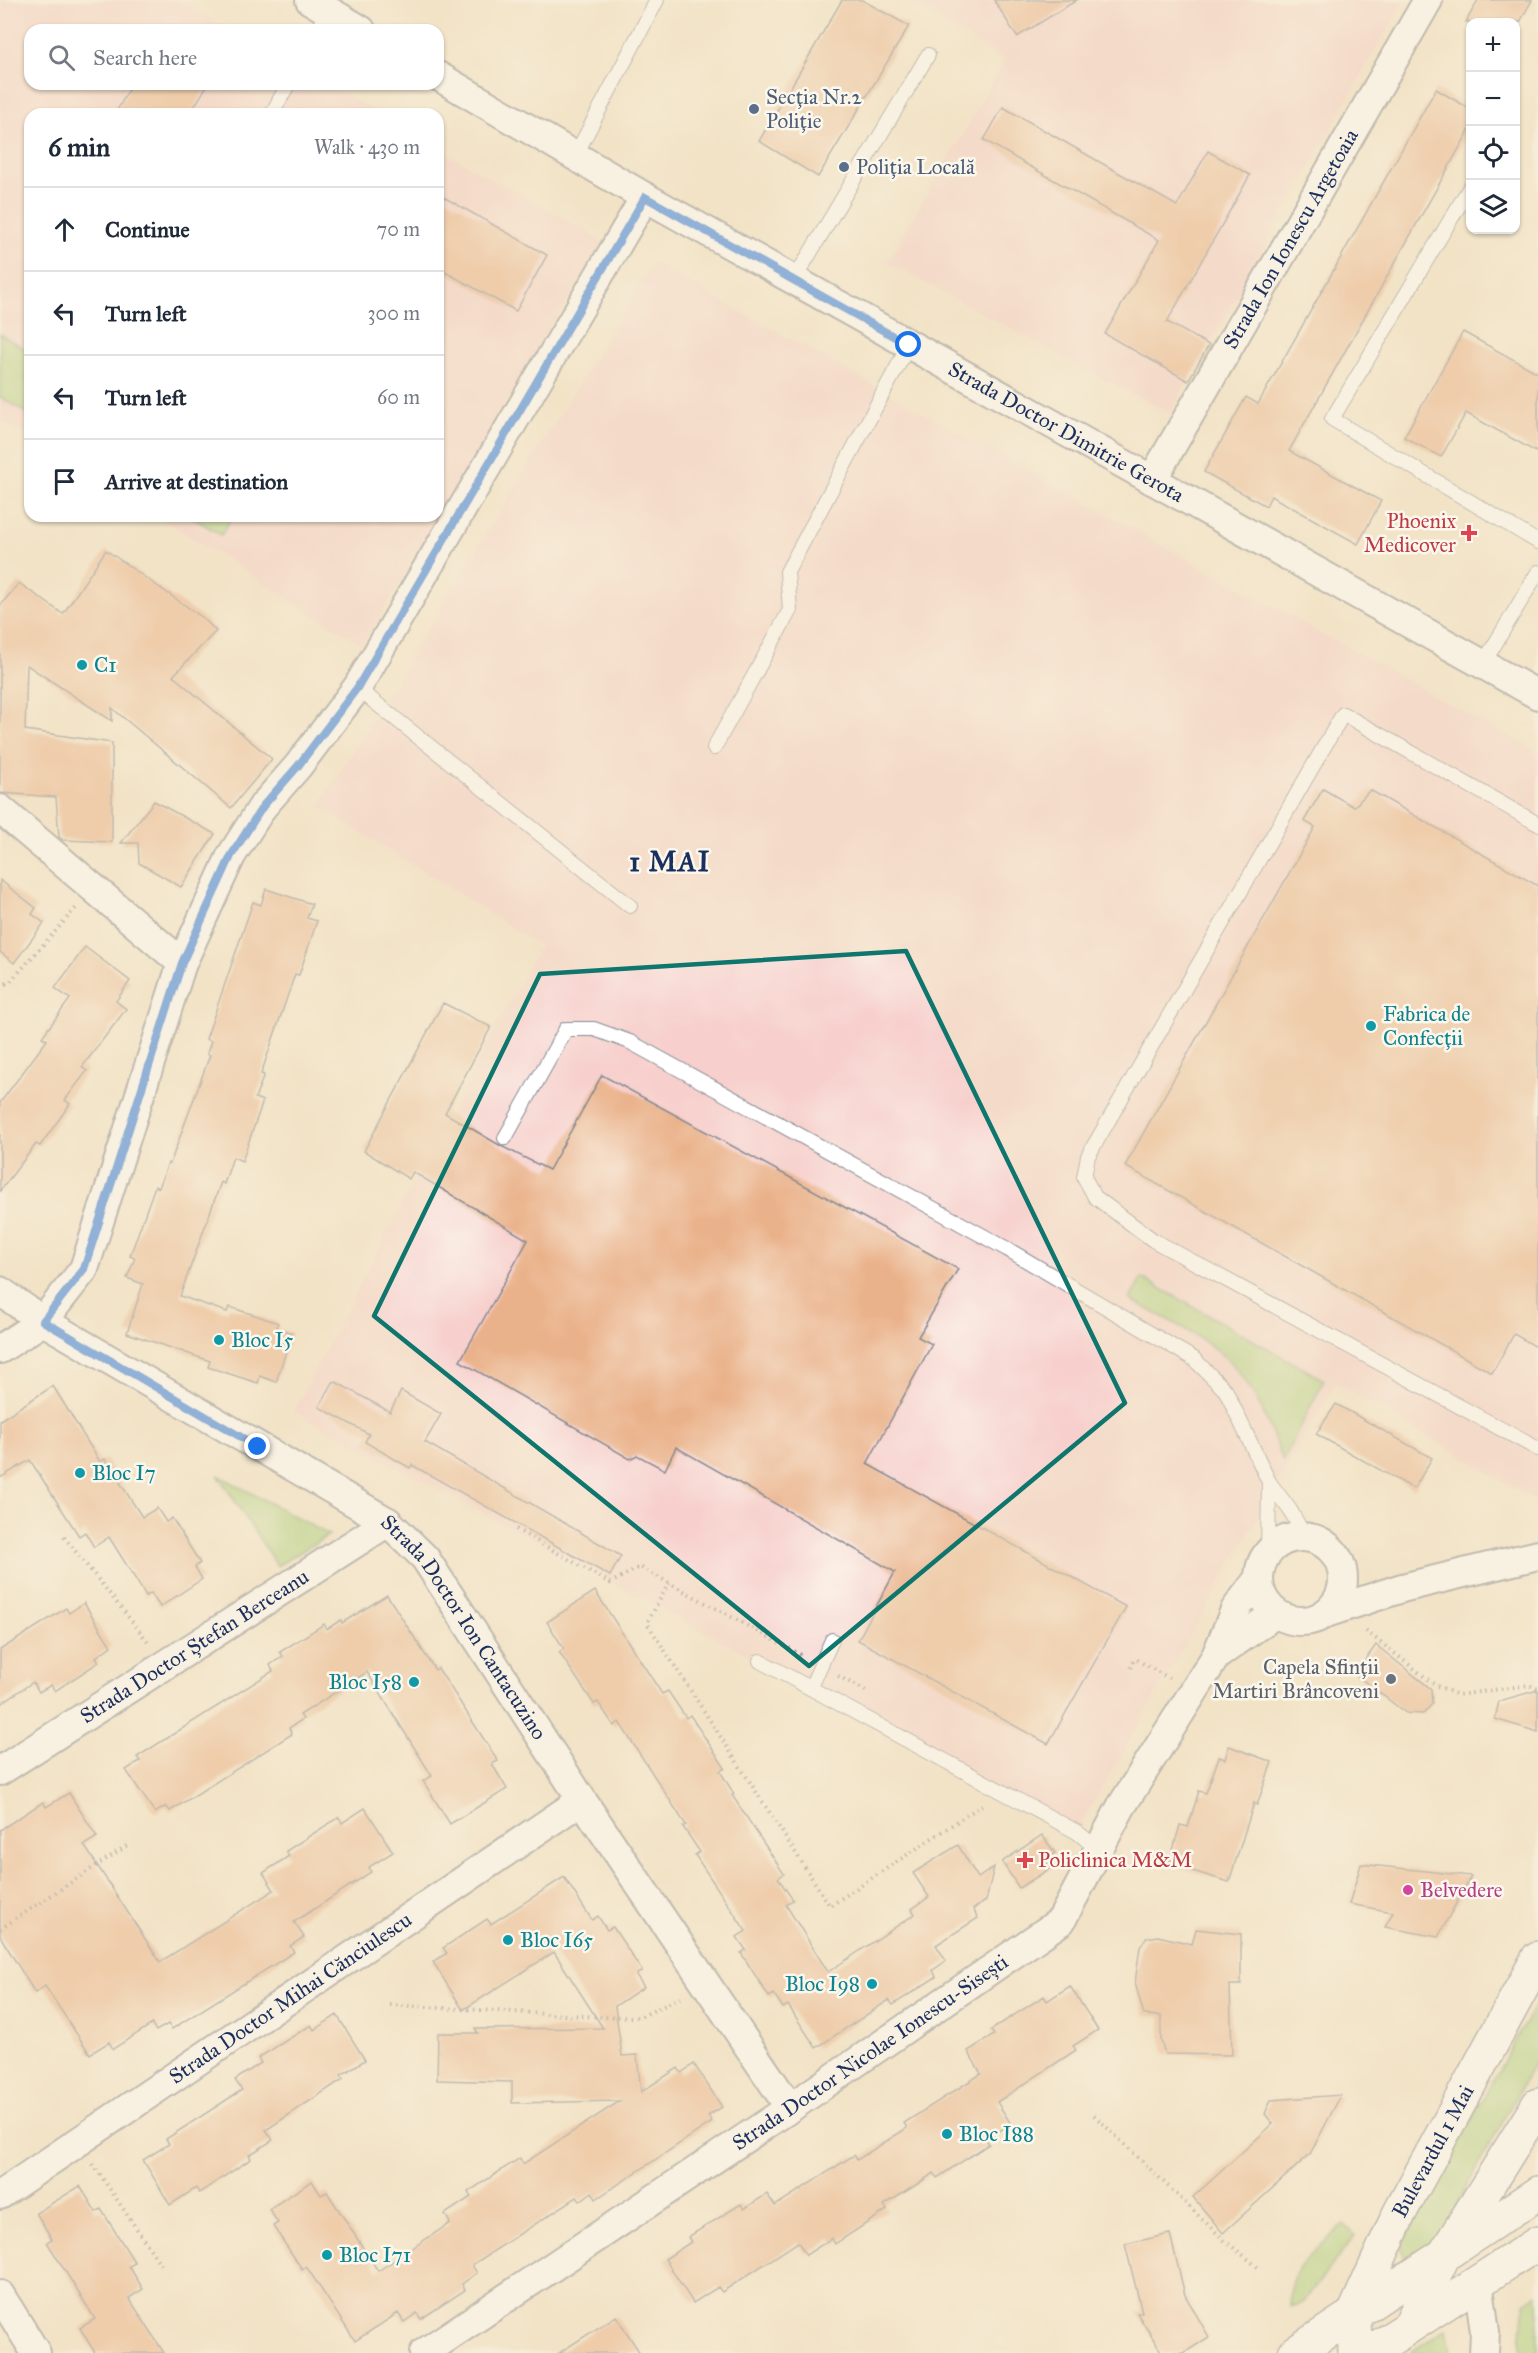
<!DOCTYPE html>
<meta charset="utf-8">
<style>
:root{--surface:#fff;--page:#f6f6f7;--text:#1f2937;--muted:#747a83;--line:#e0e1e3}
body{margin:0;font-family:"IM FELL Great Primer",serif;background:var(--page);color:var(--text)}
.controls{position:absolute;right:18px;top:18px;display:grid;overflow:hidden;border-radius:12px;box-shadow:0 2px 4px #0004}
.controls button{width:54px;height:54px;display:grid;place-items:center;padding:0;border:0;border-bottom:2px solid var(--line);background:var(--surface);color:var(--text);font:30px sans-serif}
.stop{position:absolute;width:18px;height:18px;margin:-14px;border:4px solid #1a73e8;border-radius:50%;background:#fff}
.stop.end{background:#1a73e8;border-color:#fff;box-shadow:0 2px 6px #0008}
.list{margin:0;padding:0;list-style:none}
h2{display:flex;justify-content:space-between;align-items:center;height:78px;margin:0;padding:0 24px;font-size:26px}
h2 small{font-size:20px;font-weight:400;color:var(--muted)}
.list li{display:grid;grid-template-columns:39px 1fr auto;gap:18px;align-items:center;box-sizing:border-box;height:84px;padding:0 24px;border-top:2px solid var(--line)}
.list b{display:block;font-size:22px;white-space:nowrap}
.list em{font-size:20px;font-style:normal;color:var(--muted)}
.icon{flex:none;width:33px;height:33px;fill:none;stroke:currentColor;stroke-width:2;stroke-linecap:round;stroke-linejoin:round}
.map{position:relative;flex:none;width:1538px;height:2353px;overflow:hidden}
.search{position:absolute;background:var(--surface);box-shadow:0 2px 4px #0004;left:24px;top:24px;width:420px;height:66px;display:flex;align-items:center;gap:15px;box-sizing:border-box;padding:0 21px;border-radius:18px;color:var(--muted);font-size:22px}
.panel{position:absolute;background:var(--surface);box-shadow:0 2px 4px #0004;left:24px;top:108px;width:420px;height:414px;border-radius:18px}
.map>svg:first-child{display:block}
</style>
<div class="map">
<svg width="1538" height="2353" viewBox="0 0 1538 2353">
<rect width="100%" height="100%" fill="#fbf7ec"/>
<filter id="ink" filterUnits="userSpaceOnUse"><feTurbulence type="fractalNoise" baseFrequency=".0167" numOctaves="2"/><feDisplacementMap in="SourceGraphic" scale="12" xChannelSelector="R" yChannelSelector="G"/><feConvolveMatrix kernelMatrix="1 2 1 2 8 2 1 2 1" color-interpolation-filters="sRGB"/></filter>
<filter id="wash" filterUnits="userSpaceOnUse"><feTurbulence type="fractalNoise" baseFrequency=".008" numOctaves="4" result="noise"/><feDisplacementMap in="SourceGraphic" scale="24" xChannelSelector="R" yChannelSelector="G"/><feGaussianBlur stdDeviation="1.35" result="paint"/><feColorMatrix in="noise" values="0 0 0 0 0 0 0 0 0 0 0 0 0 0 0 0 0 1.4 0 .05"/><feComposite in="paint" operator="in"/></filter>
<g filter="url(#wash)">
<rect width="100%" height="100%" fill="#f2e3c7"/>
<!-- built -->
<g fill="#f7d0cd">
<polygon points="0,0 177,0 230,30 30,30 30,84 326,84 379,114 30,114 30,438 0,419"/>
<polygon points="906,0 1404,0 1170,414 887,263 1005,60"/>
<polygon points="438,148 603,241 363,645 156,516 438,516"/>
<polygon points="653,263 1538,753 1538,1502 1336,1382 1077,1832 293,1411 539,946 319,806"/>
</g>
<!-- green -->
<g fill="#a7d07b" stroke="#61806c" stroke-width="1.5">
<polygon points="0,334 30,352 30,415 0,397"/>
<polygon points="190,516 233,516 221,535"/>
<path d="M1142 1278 1324 1380 1283 1461C1269 1426 1256 1387 1228 1360 1201 1334 1162 1318 1130 1299Z"/>
<polygon points="218,1475 329,1535 277,1566"/>
<polygon points="1538,2000 1538,2056 1434,2247 1411,2261 1404,2257 1402,2244"/>
<path d="M1344 2224 1355 2235 1303 2303 1291 2307C1282 2269 1320 2248 1344 2224Z"/>
<polygon points="1538,2293 1538,2353 1520,2353 1525,2302"/>
<polygon points="1447,2328 1451,2353 1409,2353"/>
</g>
<g id="blocks">
<!-- building -->
<g fill="#eab28b">
<polygon points="842,0 862,0 909,26 818,177 759,141"/>
<polygon points="994,0 1077,0 1017,37"/>
<polygon points="1478,0 1532,0 1520,22 1466,22"/>
<polygon points="132,84 208,84 190,114 115,114"/>
<polygon points="1436,89 1470,109 1470,129 1289,451 1381,501 1358,544 1271,496 1266,506 1204,472 1246,397 1258,404"/>
<polygon points="1003,107 1177,206 1208,151 1250,175 1167,322 1209,345 1188,381 1105,334 1159,240 984,140"/>
<polygon points="438,194 547,255 516,311 438,268"/>
<polygon points="1463,332 1538,373 1538,453 1466,413 1441,457 1404,437"/>
<polygon points="106,550 203,618 216,631 173,676 272,759 231,808 112,708 112,721 27,665 25,730 112,743 112,842 63,840 59,837 56,797 0,793 0,606 19,583 63,614"/>
<polygon points="1323,789 1354,807 1370,790 1538,886 1538,1348 1514,1334 1492,1373 1125,1166 1315,827 1304,821"/>
<polygon points="154,801 215,834 181,887 139,863 138,843 121,843"/>
<polygon points="0,880 36,908 32,914 44,923 14,963 0,952"/>
<polygon points="266,889 312,904 307,918 317,921 299,975 295,974 261,1074 264,1075 255,1098 263,1101 242,1161 233,1157 224,1184 221,1182 180,1296 227,1312 229,1307 258,1316 278,1323 277,1328 292,1333 276,1382 260,1376 258,1383 208,1367 210,1361 127,1333 143,1284 127,1278 135,1258 130,1256 155,1186 159,1188 168,1163 170,1164 210,1055 207,1054 211,1041 206,1039 253,902 261,905"/>
<polygon points="85,947 130,981 116,1001 126,1009 82,1067 87,1071 65,1100 70,1104 40,1146 36,1144 0,1191 0,1103 47,1040 42,1037 70,999 55,988"/>
<polygon points="443,1003 491,1027 445,1113 501,1146 549,1170 602,1075 958,1269 918,1337 932,1344 867,1464 1126,1607 1048,1744 858,1640 895,1572 676,1447 665,1470 637,1455 630,1459 460,1361 528,1240 413,1172 409,1179 364,1151"/>
<polygon points="334,1381 390,1412 401,1391 441,1414 425,1442 621,1556 610,1576 412,1465 410,1468 365,1442 369,1434 319,1407"/>
<polygon points="53,1386 100,1462 105,1459 142,1517 157,1508 166,1522 172,1518 200,1563 195,1567 202,1579 160,1607 151,1593 146,1596 109,1537 94,1547 85,1532 79,1536 30,1460 0,1478 0,1420"/>
<polygon points="1336,1404 1432,1458 1414,1489 1316,1434"/>
<polygon points="595,1591 662,1694 668,1691 686,1718 690,1715 725,1768 720,1771 734,1794 732,1795 784,1874 778,1878 793,1900 786,1905 828,1972 915,1914 912,1909 929,1897 913,1873 958,1845 978,1878 994,1867 986,1901 973,1909 978,1918 936,1945 946,1961 933,1970 936,1977 893,2005 889,2000 816,2048 788,2005 783,2008 774,1994 769,1997 741,1953 746,1950 737,1937 746,1931 695,1855 700,1852 683,1827 686,1825 619,1722 614,1726 598,1702 594,1704 559,1652 564,1649 547,1622"/>
<polygon points="387,1595 435,1670 438,1668 498,1761 492,1764 507,1789 450,1824 423,1781 432,1776 367,1672 300,1715 303,1719 289,1728 292,1734 170,1811 166,1806 155,1813 126,1770 140,1761 137,1757 273,1671 270,1665 283,1656 280,1652 324,1624 327,1629 341,1620 342,1623"/>
<polygon points="84,1603 111,1646 96,1657 99,1662 55,1691 51,1685 39,1692 33,1682 0,1704 0,1650 66,1608 69,1613"/>
<polygon points="1376,1645 1431,1689 1432,1704 1423,1714 1406,1713 1355,1674"/>
<polygon points="1538,1690 1538,1732 1495,1719 1499,1701"/>
<polygon points="1229,1746 1272,1762 1257,1805 1254,1803 1229,1882 1169,1864 1180,1825 1188,1827 1199,1791 1206,1793 1219,1757 1225,1759"/>
<polygon points="69,1793 97,1837 84,1845 160,1962 274,1890 263,1873 289,1856 286,1851 339,1817 342,1823 365,1808 393,1852 369,1867 371,1872 294,1922 304,1937 290,1946 294,1952 172,2029 168,2024 156,2031 152,2024 113,2049 109,2042 90,2054 45,1986 35,1993 0,1936 0,1830 43,1802 46,1807"/>
<polygon points="1042,1835 1055,1853 1045,1859 1051,1868 1019,1888 1002,1862"/>
<polygon points="1361,1864 1471,1876 1438,1937 1385,1927 1393,1912 1349,1904"/>
<polygon points="564,1877 592,1920 598,1916 607,1930 613,1927 642,1971 636,1975 644,1987 615,2006 622,2056 637,2055 641,2092 678,2068 681,2073 694,2064 722,2107 708,2116 712,2122 596,2199 592,2192 580,2201 577,2197 472,2265 477,2273 462,2284 465,2290 421,2319 417,2313 404,2322 398,2313 355,2341 306,2266 302,2269 273,2226 278,2223 269,2209 312,2181 321,2195 327,2192 378,2271 450,2223 445,2214 471,2197 468,2192 520,2158 523,2164 620,2101 512,2103 512,2082 437,2080 438,2033 478,2033 475,2029 603,2028 554,1952 463,2010 433,1962 447,1953 443,1948 487,1919 491,1924"/>
<polygon points="1196,1929 1241,1934 1241,1985 1230,1985 1232,2055 1165,2054 1161,2041 1161,2016 1144,2015 1135,1983 1140,1947 1146,1938 1158,1936 1192,1944"/>
<polygon points="1070,1986 1098,2030 1073,2046 1076,2050 997,2102 1011,2124 986,2139 989,2144 937,2178 934,2173 908,2190 884,2205 887,2210 835,2244 832,2238 806,2255 798,2242 722,2292 718,2287 693,2303 665,2259 691,2242 688,2237 741,2204 744,2209 767,2194 775,2206 854,2155 857,2160 907,2128 904,2123 981,2074 968,2051 994,2035 991,2030 1044,1996 1047,2001"/>
<polygon points="337,2015 365,2060 341,2075 343,2079 266,2130 273,2140 249,2155 251,2159 199,2193 196,2188 170,2205 143,2160 169,2144 166,2139 242,2090 235,2080 261,2063 258,2058 311,2025 314,2030"/>
<polygon points="1341,2095 1310,2154 1223,2233 1193,2197 1273,2124 1265,2114 1271,2100"/>
<polygon points="80,2186 96,2212 101,2209 135,2263 129,2266 143,2289 129,2298 164,2353 95,2353 80,2328 95,2319 47,2242 52,2239 36,2213"/>
<polygon points="1170,2234 1185,2295 1209,2337 1184,2353 1162,2353 1137,2313 1142,2312 1125,2244"/>
<polygon points="616,2316 640,2353 559,2353"/>
</g>
</g>
</g>
<g filter="url(#ink)">
<use href="#blocks" fill-opacity="0" stroke="#868992" stroke-width="1.5"/>
<g fill="none" stroke-linecap="round" stroke-linejoin="round">
<!-- lane casing -->
<g stroke="#868992" stroke-width="16">
<g id="lane">
<polyline points="317,30 328,11"/>
<polyline points="272,114 288,84"/>
<polyline points="575,156 657,0"/>
<polyline points="1470,187 1332,419 1538,542"/>
<polyline points="794,280 928,55"/>
<polyline points="1483,664 1538,572"/>
<polyline points="357,688 630,906"/>
<polyline points="714,748 790,610 787,572 909,345"/>
<polyline points="1538,824 1343,714 1088,1156 1084,1177 1095,1197 1153,1240 1538,1449"/>
<polyline points="505,1138 566,1029 594,1029 630,1042 1007,1249 1194,1359 1226,1391 1269,1482 1290,1510 1305,1537"/>
<polyline points="1268,1553 1269,1482"/>
<polyline points="760,1661 1077,1832 1098,1849"/>
<polyline points="811,1687 832,1640"/>
</g>
</g>
<!-- street casing -->
<g stroke="#868992" stroke-width="32">
<g id="street">
<polyline points="310,0 361,30"/>
<path id="s1" d="M438 76 645 197 1538 695"/>
<path id="s2" d="M1152 480 1428 0"/>
<polyline points="0,809 182,963"/>
<path id="s3" d="M0 1291 43 1321 388 1522 425 1558 582 1800 790 2108"/>
<polyline points="0,1349 43,1321 84,1269 182,963 231,856 263,806 298,766 357,688 645,197"/>
<circle cx="1301" cy="1579" r="42"/>
<polyline points="1326,1613 1402,1588 1538,1555"/>
<polyline points="1216,1656 1276,1613"/>
<path id="s4" d="M0 1771 388 1522"/>
<path id="s5" d="M0 2195 582 1800"/>
<polyline points="1478,2281 1485,2332 1484,2353"/>
<polyline points="0,2295 36,2353"/>
<path id="s6" d="M424 2353 790 2108 1061 1921 1121 1807 1216 1656 1235 1610 1259 1578"/>
</g>
</g>
<!-- secondary casing -->
<g stroke="#868992" stroke-width="36">
<g id="secondary">
<polyline points="1410,2325 1444,2255 1538,2105"/>
<polyline points="1295,2353 1538,2193"/>
<path id="s7" d="M1355 2353 1354 2314 1399 2214 1538 1958"/>
<polyline points="1369,2353 1538,2243"/>
</g>
</g>
<!-- path -->
<g stroke="#868992" stroke-width="4" stroke-dasharray="1.5 4.5" stroke-linecap="butt">
<polyline points="0,986 10,982 76,908"/>
<polyline points="516,1529 610,1583 640,1567 803,1656"/>
<polyline points="64,1537 150,1644"/>
<polyline points="669,1583 647,1623 830,1906 982,1805"/>
<polyline points="1366,1631 1435,1685 1458,1695 1529,1685 1538,1689"/>
<polyline points="1131,1668 1135,1659 1169,1678"/>
<polyline points="838,1676 866,1691"/>
<polyline points="0,1929 128,1845"/>
<polyline points="390,2005 602,2017 640,2017 682,1997"/>
<polyline points="1094,2115 1224,2240 1259,2268"/>
<polyline points="93,2164 161,2265"/>
</g>
<!-- lane -->
<use href="#lane" stroke="#fff" stroke-width="14"/>
<!-- street -->
<use href="#street" stroke="#fff" stroke-width="28"/>
<!-- secondary -->
<use href="#secondary" stroke="#fff" stroke-width="33"/>
</g>
</g>
<g fill="none" stroke-linecap="round" stroke-linejoin="round" filter="url(#ink)">
<!-- route -->
<polyline stroke="#1a73e8" stroke-width="8" points="258,1447 43,1321 84,1269 182,963 231,856 263,806 298,766 357,688 645,197 909,345"/>
</g>
<!-- marked area -->
<path d="M0 0H1538V2353H0ZM906 951 1125 1403 809 1666 374 1316 540 974Z" fill="#f2e3c7" fill-opacity=".55" fill-rule="evenodd"/>
<path fill="none" stroke="#0f766e" stroke-width="4.5" stroke-linejoin="round" d="M906 951 1125 1403 809 1666 374 1316 540 974Z"/>
<!-- markers -->
<g fill="#5c6f8a" stroke="#fbf7ec" stroke-width="2">
<circle cx="754" cy="109" r="6"/>
<circle cx="844" cy="167" r="6"/>
</g>
<g fill="#e0444e" stroke="#fbf7ec" stroke-width="2">
<path d="M1466 524h6v6h6v6h-6v6h-6v-6h-6v-6h6z"/>
<path d="M1022 1851h6v6h6v6h-6v6h-6v-6h-6v-6h6z"/>
</g>
<g fill="#0f9aa8" stroke="#fbf7ec" stroke-width="2">
<circle cx="82" cy="665" r="6"/>
<circle cx="1371" cy="1026" r="6"/>
<circle cx="219" cy="1340" r="6"/>
<circle cx="80" cy="1473" r="6"/>
<circle cx="414" cy="1682" r="6"/>
<circle cx="508" cy="1940" r="6"/>
<circle cx="872" cy="1984" r="6"/>
<circle cx="947" cy="2134" r="6"/>
<circle cx="327" cy="2255" r="6"/>
</g>
<circle fill="#6b7280" stroke="#fbf7ec" stroke-width="2" cx="1391" cy="1679" r="6"/>
<circle fill="#d1479c" stroke="#fbf7ec" stroke-width="2" cx="1408" cy="1890" r="6"/>
<g text-anchor="middle" stroke-width="5" stroke-linejoin="round" paint-order="stroke">
<!-- service labels -->
<g font-size="21" fill="#4e5e75" stroke="#fbf7ec" text-anchor="start">
<text x="766" y="104">Secția Nr.2<tspan x="766" dy="24">Poliție</tspan></text>
<text x="856" y="174">Poliția Locală</text>
</g>
<!-- street labels -->
<g font-size="21" fill="#1b2f5e" stroke="#fbf7ec">
<text dy="7" stroke="none"><textPath href="#s2" startOffset="278">Strada Ion Ionescu Argetoaia</textPath></text>
<text dy="7" stroke="none"><textPath href="#s1" startOffset="722">Strada Doctor Dimitrie Gerota</textPath></text>
<text dy="7" stroke="none"><textPath href="#s3" startOffset="582">Strada Doctor Ion Cantacuzino</textPath></text>
<text dy="7" stroke="none"><textPath href="#s4" startOffset="231">Strada Doctor Ștefan Berceanu</textPath></text>
<text dy="7" stroke="none"><textPath href="#s5" startOffset="351">Strada Doctor Mihai Cănciulescu</textPath></text>
<text dy="7" stroke="none"><textPath href="#s6" startOffset="538">Strada Doctor Nicolae Ionescu-Sisești</textPath></text>
<text dy="7" stroke="none"><textPath href="#s7" startOffset="220">Bulevardul 1 Mai</textPath></text>
</g>
<!-- health labels -->
<g font-size="21" fill="#be3a42" stroke="#fbf7ec" text-anchor="end">
<text x="1456" y="528">Phoenix<tspan x="1456" dy="24">Medicover</tspan></text>
<text x="1038" y="1867" text-anchor="start">Policlinica M&amp;M</text>
</g>
<!-- culture labels -->
<g font-size="21" fill="#0d838f" stroke="#fbf7ec" text-anchor="start">
<text x="94" y="672">C1</text>
<text x="1383" y="1021">Fabrica de<tspan x="1383" dy="24">Confecții</tspan></text>
<text x="231" y="1347">Bloc I5</text>
<text x="92" y="1480">Bloc I7</text>
<text x="402" y="1689" text-anchor="end">Bloc I58</text>
<text x="520" y="1947">Bloc I65</text>
<text x="860" y="1991" text-anchor="end">Bloc I98</text>
<text x="959" y="2141">Bloc I88</text>
<text x="339" y="2262">Bloc I71</text>
</g>
<!-- worship labels -->
<g font-size="21" fill="#5b616d" stroke="#fbf7ec" text-anchor="end">
<text x="1379" y="1674">Capela Sfinții<tspan x="1379" dy="24">Martiri Brâncoveni</tspan></text>
</g>
<!-- hotel labels -->
<g font-size="21" fill="#b23c85" stroke="#fbf7ec" text-anchor="start">
<text x="1420" y="1897">Belvedere</text>
</g>
<!-- district labels -->
<g font-size="27" font-weight="bold" letter-spacing="1.5" fill="#1b2f5e" stroke="#fbf7ec">
<text x="670" y="871">1 MAI</text>
</g>
</g>
</svg>
<div class="controls">
<button>+</button>
<button>−</button>
<button><svg class="icon" aria-label="locate" viewBox="0 0 24 24"><circle cx="12" cy="12" r="6"/><path d="M12 2v4M12 18v4M2 12h4M18 12h4"/></svg></button>
<button><svg class="icon" aria-label="layers" viewBox="0 0 24 24"><path d="M12 4l9 5-9 5-9-5zM3 14l9 5 9-5"/></svg></button>
</div>
<div class="stop" style="left:909px;top:345px"></div>
<div class="stop end" style="left:258px;top:1447px"></div>
<div class="search"><svg class="icon" aria-label="search" viewBox="0 0 24 24"><circle cx="10" cy="10" r="6"/><path d="M15 15l6 6"/></svg>Search here</div>
<section class="panel">
<h2>6 min<small>Walk · 430 m</small></h2>
<ul class="list">
<li><svg class="icon" aria-label="ahead" viewBox="0 0 24 24"><path d="M12 20V5M6 11l6-6 6 6"/></svg><div><b>Continue</b></div><em>70 m</em></li>
<li><svg class="icon" aria-label="left" viewBox="0 0 24 24"><path d="M17 20v-9H6M10 6l-5 5 5 5"/></svg><div><b>Turn left</b></div><em>300 m</em></li>
<li><svg class="icon" aria-label="left" viewBox="0 0 24 24"><path d="M17 20v-9H6M10 6l-5 5 5 5"/></svg><div><b>Turn left</b></div><em>60 m</em></li>
<li><svg class="icon" aria-label="arrive" viewBox="0 0 24 24"><path d="M6 21V4h12l-3 4 3 4H6"/></svg><div><b>Arrive at destination</b></div></li>
</ul>
</section>
</div>
